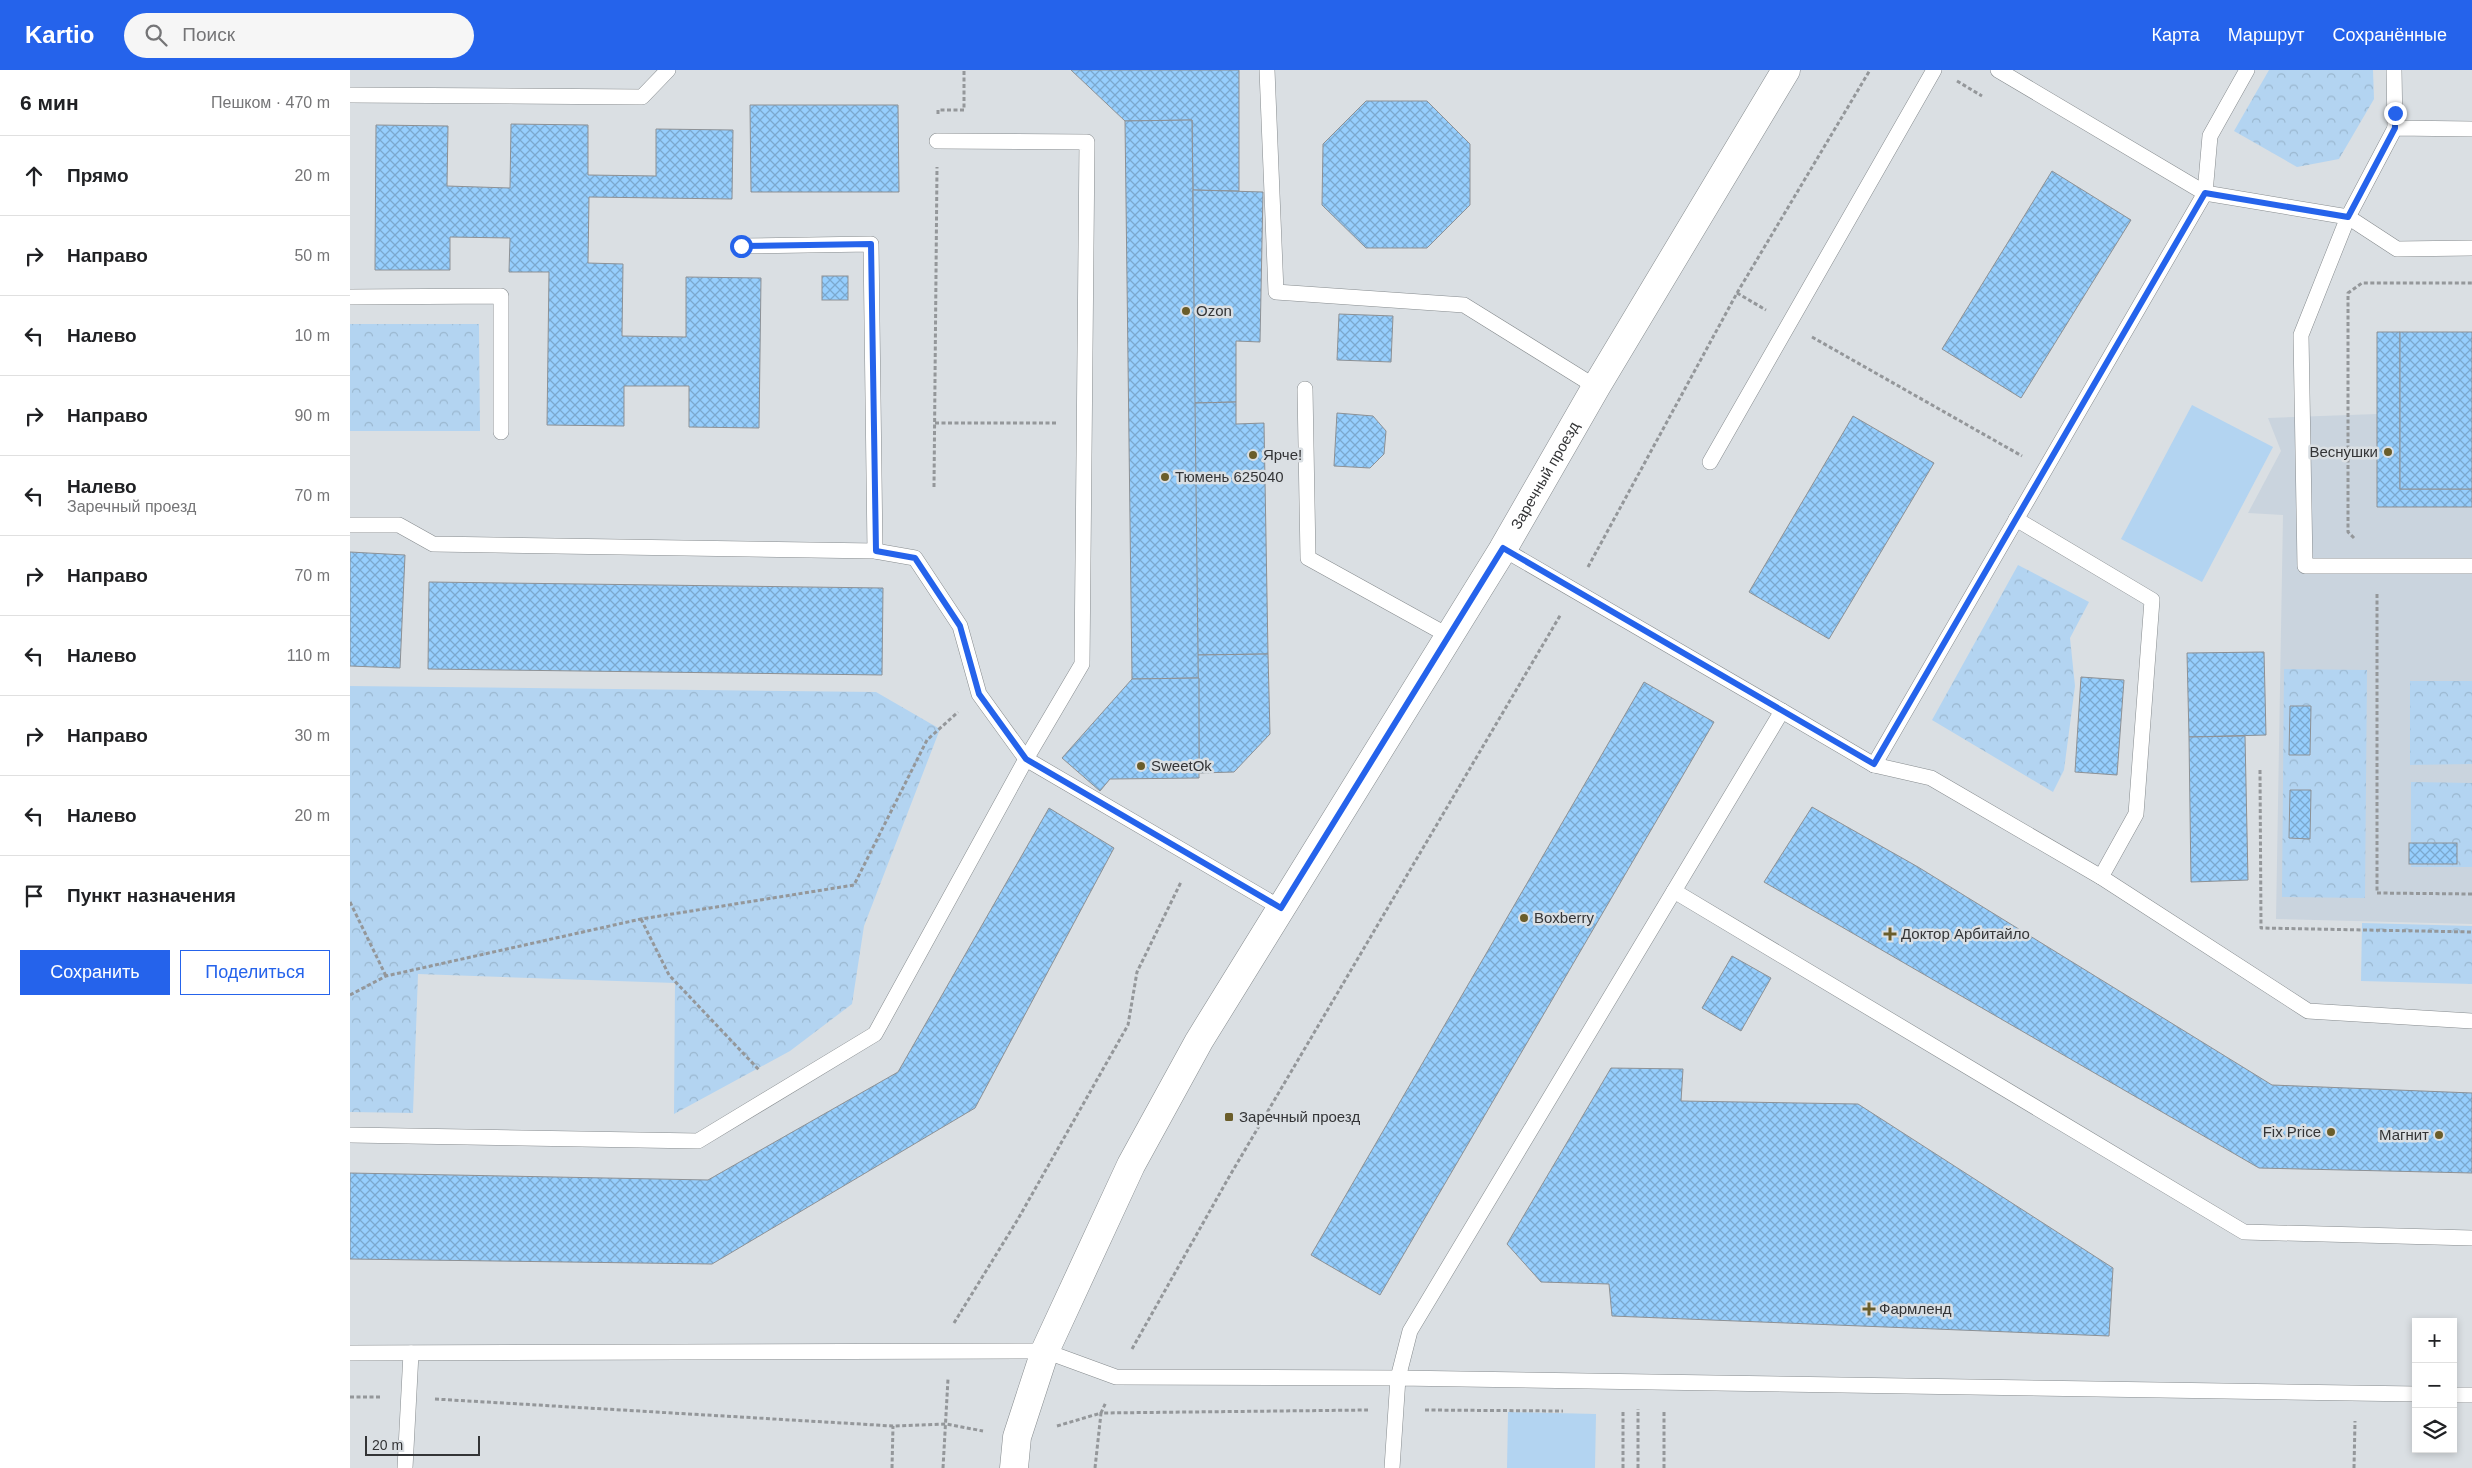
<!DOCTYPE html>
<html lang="ru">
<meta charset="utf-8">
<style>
:root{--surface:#fff;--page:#f6f6f6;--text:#202124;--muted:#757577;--line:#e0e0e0;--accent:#2563eb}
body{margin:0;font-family:Helvetica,sans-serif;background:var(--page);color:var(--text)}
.controls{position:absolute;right:15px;bottom:15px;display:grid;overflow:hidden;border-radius:0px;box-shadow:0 2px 8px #0003}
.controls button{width:45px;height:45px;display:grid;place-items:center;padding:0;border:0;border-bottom:1px solid var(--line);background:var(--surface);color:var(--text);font:25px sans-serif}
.scale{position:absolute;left:15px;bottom:12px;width:115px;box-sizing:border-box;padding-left:5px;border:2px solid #333436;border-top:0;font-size:14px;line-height:18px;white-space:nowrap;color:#333436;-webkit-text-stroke:4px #dadfe3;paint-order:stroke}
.stop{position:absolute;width:15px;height:15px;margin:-11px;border:4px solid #2563eb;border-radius:50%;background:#fff}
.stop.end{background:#2563eb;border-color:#fff;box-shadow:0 1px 5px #0008}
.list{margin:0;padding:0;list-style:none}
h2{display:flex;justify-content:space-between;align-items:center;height:65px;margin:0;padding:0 20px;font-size:21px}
h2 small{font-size:16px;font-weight:400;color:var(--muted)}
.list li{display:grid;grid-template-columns:32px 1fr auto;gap:15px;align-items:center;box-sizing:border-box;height:80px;padding:0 20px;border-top:1px solid var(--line)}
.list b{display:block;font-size:19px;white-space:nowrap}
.list p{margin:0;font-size:16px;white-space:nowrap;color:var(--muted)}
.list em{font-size:16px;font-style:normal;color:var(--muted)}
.actions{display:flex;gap:10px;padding:15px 20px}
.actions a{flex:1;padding:11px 0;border:1px solid var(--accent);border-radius:0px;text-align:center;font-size:18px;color:var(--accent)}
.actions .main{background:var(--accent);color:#fff}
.icon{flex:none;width:28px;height:28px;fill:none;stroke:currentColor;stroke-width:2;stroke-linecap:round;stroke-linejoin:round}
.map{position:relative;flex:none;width:2122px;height:1398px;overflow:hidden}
header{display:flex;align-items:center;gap:30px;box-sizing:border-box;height:70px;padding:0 25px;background:var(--accent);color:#fff}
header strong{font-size:24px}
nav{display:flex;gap:28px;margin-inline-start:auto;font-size:18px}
.search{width:350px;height:45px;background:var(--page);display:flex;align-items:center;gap:12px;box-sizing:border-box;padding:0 18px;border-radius:28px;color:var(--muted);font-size:19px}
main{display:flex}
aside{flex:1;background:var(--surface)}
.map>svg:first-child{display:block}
</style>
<header>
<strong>Kartio</strong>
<div class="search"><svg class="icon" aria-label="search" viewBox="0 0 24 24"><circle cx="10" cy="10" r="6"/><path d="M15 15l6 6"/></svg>Поиск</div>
<nav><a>Карта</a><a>Маршрут</a><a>Сохранённые</a></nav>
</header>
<main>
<aside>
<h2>6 мин<small>Пешком · 470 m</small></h2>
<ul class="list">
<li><svg class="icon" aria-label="ahead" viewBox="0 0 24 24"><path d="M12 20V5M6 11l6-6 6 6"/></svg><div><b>Прямо</b></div><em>20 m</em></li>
<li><svg class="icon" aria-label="right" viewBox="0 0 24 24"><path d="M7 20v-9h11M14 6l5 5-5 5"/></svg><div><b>Направо</b></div><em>50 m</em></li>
<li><svg class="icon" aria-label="left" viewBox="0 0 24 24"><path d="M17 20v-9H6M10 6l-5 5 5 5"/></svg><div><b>Налево</b></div><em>10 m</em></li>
<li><svg class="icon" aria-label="right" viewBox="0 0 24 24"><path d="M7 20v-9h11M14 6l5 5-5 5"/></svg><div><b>Направо</b></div><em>90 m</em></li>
<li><svg class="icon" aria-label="left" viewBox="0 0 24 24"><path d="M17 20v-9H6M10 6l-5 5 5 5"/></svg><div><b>Налево</b><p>Заречный проезд</p></div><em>70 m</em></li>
<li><svg class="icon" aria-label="right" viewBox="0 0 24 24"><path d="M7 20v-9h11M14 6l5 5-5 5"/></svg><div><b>Направо</b></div><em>70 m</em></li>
<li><svg class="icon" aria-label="left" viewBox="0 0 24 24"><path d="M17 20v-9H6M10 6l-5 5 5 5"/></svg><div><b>Налево</b></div><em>110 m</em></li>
<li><svg class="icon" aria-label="right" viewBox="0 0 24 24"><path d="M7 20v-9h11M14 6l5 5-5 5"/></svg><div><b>Направо</b></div><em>30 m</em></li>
<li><svg class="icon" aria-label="left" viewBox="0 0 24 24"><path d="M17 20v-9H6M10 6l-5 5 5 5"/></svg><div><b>Налево</b></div><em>20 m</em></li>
<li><svg class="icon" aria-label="arrive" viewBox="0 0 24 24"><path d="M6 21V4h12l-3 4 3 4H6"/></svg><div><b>Пункт назначения</b></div></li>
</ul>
<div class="actions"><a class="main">Сохранить</a><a>Поделиться</a></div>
</aside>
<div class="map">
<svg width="2122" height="1398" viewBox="0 0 2122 1398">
<defs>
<pattern id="park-crowns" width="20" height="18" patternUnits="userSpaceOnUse" patternTransform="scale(1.25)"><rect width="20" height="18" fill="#b3d4f1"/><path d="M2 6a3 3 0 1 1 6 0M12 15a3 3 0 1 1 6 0" fill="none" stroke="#9ab7cf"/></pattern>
<pattern id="building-cross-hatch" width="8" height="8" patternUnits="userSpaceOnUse" patternTransform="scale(1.25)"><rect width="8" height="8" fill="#96cefd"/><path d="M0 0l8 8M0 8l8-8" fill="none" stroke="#7ba8ce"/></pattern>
</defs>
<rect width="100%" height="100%" fill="#dadfe3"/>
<!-- built -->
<polygon fill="#cad4de" points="2027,262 2122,262 2122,854 1926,849 1933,445 1898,443 1931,381 1918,348 2027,344"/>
<!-- grass -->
<g fill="#b3d4f1">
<polygon points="1842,335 1923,377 1852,512 1771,469"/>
<polygon points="1158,1342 1246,1344 1245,1398 1157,1398"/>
</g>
<!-- park -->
<g fill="url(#park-crowns)">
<polygon points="1919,0 2023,0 2024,29 1989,89 1947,97 1884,61"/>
<polygon points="0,254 129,254 130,361 0,361"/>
<polygon points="1668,495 1739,532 1720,568 1725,616 1714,700 1703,722 1582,650"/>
<polygon points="1934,599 2017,600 2015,828 1932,827"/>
<polygon points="2060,611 2122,611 2122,694 2060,695"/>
<polygon points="0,616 526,622 590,659 514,856 502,934 440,981 324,1044 325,913 68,904 63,1043 0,1042"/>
<polygon points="2061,712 2122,713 2122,797 2061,797"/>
<polygon points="2012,853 2122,856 2122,914 2011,911"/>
</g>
<!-- building -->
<g fill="url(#building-cross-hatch)" stroke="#8d9195">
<polygon points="721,0 889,0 889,121 843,120 842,50 775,51"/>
<polygon points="1016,31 1077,31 1120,74 1120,135 1077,178 1016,178 972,135 973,74"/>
<polygon points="400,35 548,35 549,122 401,122"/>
<polygon points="842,50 849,608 782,609 775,51"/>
<polygon points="161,54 238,55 238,105 306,106 306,59 383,60 382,129 239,127 238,193 273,194 272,266 336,267 336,207 411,208 409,358 339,357 339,316 274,316 274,356 197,355 199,202 159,202 160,168 100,167 100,200 25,200 26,55 98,56 97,116 160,118"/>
<polygon points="1702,101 1781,150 1671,328 1592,279"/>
<polygon points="843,120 913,122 910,272 886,271 886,332 845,333"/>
<rect x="472" y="206" width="26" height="24"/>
<polygon points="989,244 1043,246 1041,292 987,290"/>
<polygon points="2027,262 2050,262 2050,419 2122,419 2122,437 2027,437"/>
<rect x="2050" y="262" width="72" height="157"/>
<polygon points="886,332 886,354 914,353 918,584 848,585 845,333"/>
<polygon points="987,343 1023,346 1036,361 1034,384 1020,398 984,396"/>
<polygon points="1503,346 1584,393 1479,569 1399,522"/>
<polygon points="0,482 55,485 50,598 0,596"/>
<polygon points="79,512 533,518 532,605 78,599"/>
<polygon points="1914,582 1916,665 1839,667 1837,583"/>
<polygon points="918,584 920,664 884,702 849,703 848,585"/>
<polygon points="1731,607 1774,610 1767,705 1725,702"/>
<polygon points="849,608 849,708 760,709 750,721 712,688 782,609"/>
<polygon points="1294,612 1364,652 1030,1225 961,1185"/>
<polygon points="1940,636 1961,636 1960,685 1939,685"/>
<polygon points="1895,666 1898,810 1841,812 1839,667"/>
<polygon points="1940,720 1961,720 1960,769 1939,768"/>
<polygon points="1462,737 1568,797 1922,1015 2122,1023 2122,1103 1909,1098 1414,812"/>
<polygon points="699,738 764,778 625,1038 362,1194 0,1189 0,1103 358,1110 548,1002"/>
<rect x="2059" y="773" width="48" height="21"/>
<polygon points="1382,886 1421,908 1391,961 1352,938"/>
<polygon points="1261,998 1333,999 1331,1031 1508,1034 1763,1198 1759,1266 1262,1246 1259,1214 1191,1212 1157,1174"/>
</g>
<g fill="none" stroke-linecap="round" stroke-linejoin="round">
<!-- lane casing -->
<g stroke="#868b8e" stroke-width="16">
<g id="lane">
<polyline points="917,0 926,222 1114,235 1246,317"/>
<polyline points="1648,0 1855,123 1998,147 2047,179 2122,178"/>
<polyline points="2044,0 2045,58"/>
<polyline points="0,25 292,27 318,0"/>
<polyline points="2122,59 2045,58 1998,147 1951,265 1955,496 2122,496"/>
<polyline points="391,176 521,174 525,481"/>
<polyline points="0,227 151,226 151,362"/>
<polyline points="955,319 958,488 1099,566"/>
<polyline points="1360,392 1584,0"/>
<polyline points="1666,449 1802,530 1786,744 1751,807"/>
<polyline points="0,455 49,455 83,474 525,481 565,488 610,556 629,624 676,689 931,838"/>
<polyline points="1432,641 1524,695 1581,708 1751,807 1958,941 2122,951"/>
<polyline points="1524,695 1855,123 1860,66 1897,0"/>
<polyline points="1324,821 1894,1162 2122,1168"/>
<polyline points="0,1065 348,1071 525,964 676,689 732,594 737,72 587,71"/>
<polyline points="0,1283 695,1281 766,1307 1048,1308 1060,1261 1432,641 1153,479"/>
<polyline points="2103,1325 2122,1325"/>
<polyline points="55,1398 61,1283"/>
<polyline points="1042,1398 1048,1308 2066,1324"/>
</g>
</g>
<!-- secondary casing -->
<g stroke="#868b8e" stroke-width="29">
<g id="secondary">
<path id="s1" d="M664 1398 667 1367 695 1281 781 1095 849 971 1153 479 1246 317 1436 0"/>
</g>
</g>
<!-- path -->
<g stroke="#94979a" stroke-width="3" stroke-dasharray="4 2.5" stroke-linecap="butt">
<polyline points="1607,11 1632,26"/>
<polyline points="588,44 588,40 614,40 614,0"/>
<polyline points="1387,223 1416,240"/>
<polyline points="1462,267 1672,386"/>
<polyline points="585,353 707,353"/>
<polyline points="584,417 587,97"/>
<polyline points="2004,468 1998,462 1998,223 2012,213 2122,213"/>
<polyline points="1238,497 1387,223 1520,0"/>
<polyline points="2027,524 2027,823 2122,824"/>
<polyline points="1910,700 1911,858 2122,862"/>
<polyline points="0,832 36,906"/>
<polyline points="291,849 319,905 410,1001"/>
<polyline points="0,925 36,906 291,849 504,815 577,670 608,642"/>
<polyline points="604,1253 668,1149 778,955 787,902 831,812"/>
<polyline points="782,1279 879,1107 1211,544"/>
<polyline points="0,1327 32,1327"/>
<polyline points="85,1329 543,1356 596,1354 633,1361"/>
<polyline points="1075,1340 1213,1341"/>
<polyline points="707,1356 751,1343 756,1332"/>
<polyline points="542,1398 543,1356"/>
<polyline points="593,1398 598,1309"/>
<polyline points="745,1398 751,1343 1018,1340"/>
<polyline points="1273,1398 1273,1342"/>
<polyline points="1288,1398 1288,1339"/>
<polyline points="1314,1398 1314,1342"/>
<polyline points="2004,1398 2005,1351"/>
</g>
<!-- lane -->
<use href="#lane" stroke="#fff" stroke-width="15"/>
<!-- secondary -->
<use href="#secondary" stroke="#fff" stroke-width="28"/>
</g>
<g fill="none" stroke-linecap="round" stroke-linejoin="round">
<!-- route -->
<polyline stroke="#2563eb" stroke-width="6" points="391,176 521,174 526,481 565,488 610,556 629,624 676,689 931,838 1153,478 1524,694 1855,123 1998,147 2045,58 2045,43"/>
</g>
<!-- markers -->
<g fill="#6a5d2a" stroke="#dadfe3" stroke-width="2">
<circle cx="836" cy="241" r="5"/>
<circle cx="2038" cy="382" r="5"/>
<circle cx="903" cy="385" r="5"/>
<circle cx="815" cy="407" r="5"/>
<circle cx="791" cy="696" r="5"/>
<circle cx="1174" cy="848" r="5"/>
<path d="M1537.5 856.5h5v5h5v5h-5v5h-5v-5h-5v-5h5z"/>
<rect x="874" y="1042" width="10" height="10" rx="2.5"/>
<circle cx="1981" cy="1062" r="5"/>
<circle cx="2089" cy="1065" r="5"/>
<path d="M1516.5 1231.5h5v5h5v5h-5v5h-5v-5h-5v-5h5z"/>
</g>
<g text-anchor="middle" stroke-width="5" stroke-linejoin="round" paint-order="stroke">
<!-- poi labels -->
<g font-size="15" fill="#333436" stroke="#dadfe3" text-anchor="start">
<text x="846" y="246">Ozon</text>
<text x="2028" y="387" text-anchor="end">Веснушки</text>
<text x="913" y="390">Ярче!</text>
<text x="825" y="412">Тюмень 625040</text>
<text x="801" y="701">SweetOk</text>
<text x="1184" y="853">Boxberry</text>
<text x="1551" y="869">Доктор Арбитайло</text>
<text x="889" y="1052">Заречный проезд</text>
<text x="1971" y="1067" text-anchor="end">Fix Price</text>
<text x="2079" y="1070" text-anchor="end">Магнит</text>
<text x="1529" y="1244">Фармленд</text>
</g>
<!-- street labels -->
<g font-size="15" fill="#333436" stroke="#dadfe3">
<text dy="5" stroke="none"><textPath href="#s1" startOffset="1131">Заречный проезд</textPath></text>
</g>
</g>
</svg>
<div class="controls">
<button>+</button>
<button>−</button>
<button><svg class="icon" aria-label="layers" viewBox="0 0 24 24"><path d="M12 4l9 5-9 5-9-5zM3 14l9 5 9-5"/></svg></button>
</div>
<div class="scale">20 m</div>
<div class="stop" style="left:391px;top:176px"></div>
<div class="stop end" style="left:2045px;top:43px"></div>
</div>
</main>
